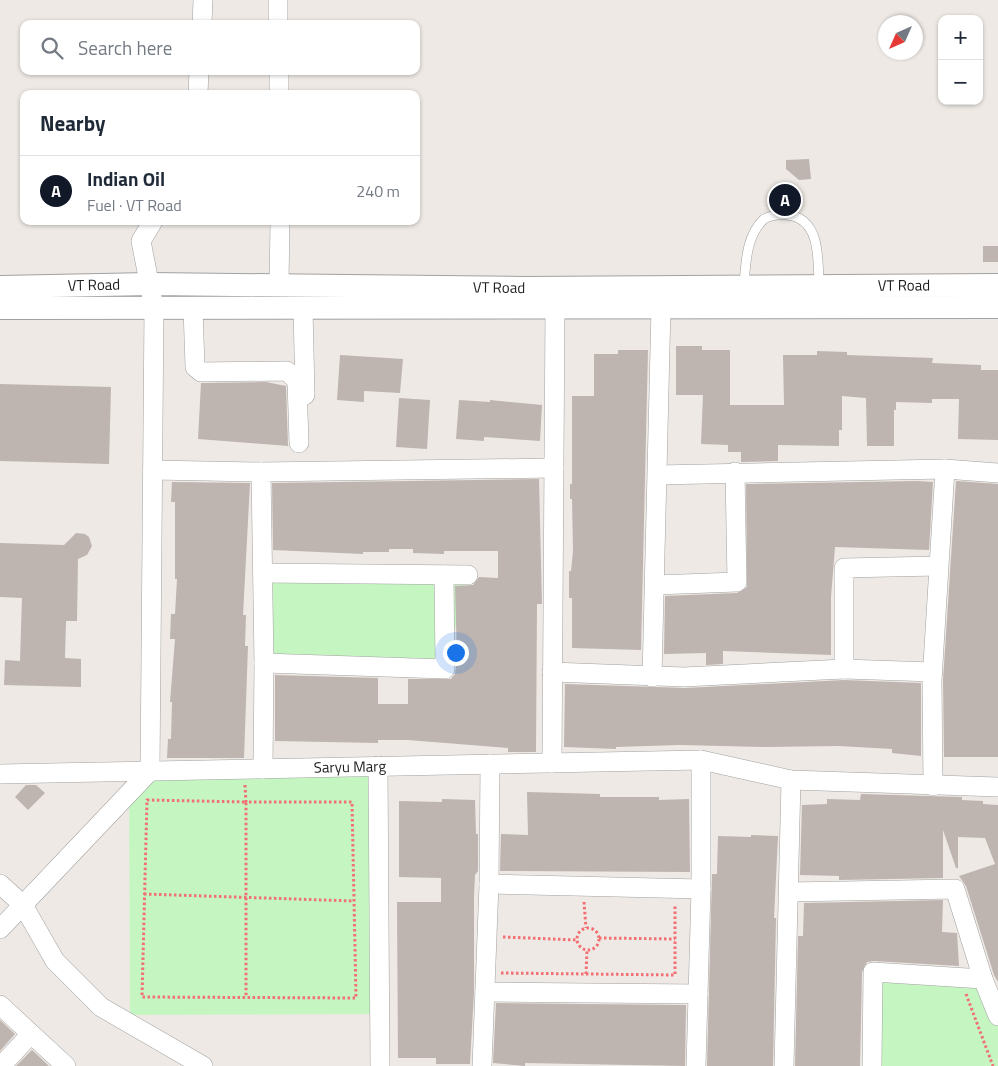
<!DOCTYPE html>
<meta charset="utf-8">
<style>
:root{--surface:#fff;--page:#f2f2f3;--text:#1f2937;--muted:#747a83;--line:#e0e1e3;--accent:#111827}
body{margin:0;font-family:"Titillium Web",sans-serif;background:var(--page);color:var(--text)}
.controls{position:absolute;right:15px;top:15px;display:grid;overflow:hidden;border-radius:10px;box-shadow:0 1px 4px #0004}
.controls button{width:45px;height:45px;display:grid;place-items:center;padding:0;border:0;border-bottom:1px solid var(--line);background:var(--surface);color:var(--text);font:25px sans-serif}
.compass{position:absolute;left:878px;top:15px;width:45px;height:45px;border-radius:50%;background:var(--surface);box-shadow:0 1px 4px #0004;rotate:225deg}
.you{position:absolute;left:455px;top:652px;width:18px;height:18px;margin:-12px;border:4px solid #fff;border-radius:50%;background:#1a73e8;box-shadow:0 0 0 8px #1a73e833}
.badge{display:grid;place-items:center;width:32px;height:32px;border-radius:50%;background:var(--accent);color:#fff;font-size:16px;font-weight:700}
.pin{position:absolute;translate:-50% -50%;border:2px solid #fff;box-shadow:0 1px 5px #0006}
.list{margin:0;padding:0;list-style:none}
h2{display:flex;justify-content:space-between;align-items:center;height:65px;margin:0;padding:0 20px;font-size:21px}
h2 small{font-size:16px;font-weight:400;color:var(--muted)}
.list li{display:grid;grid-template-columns:32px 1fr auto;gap:15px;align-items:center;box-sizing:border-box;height:70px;padding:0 20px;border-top:1px solid var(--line)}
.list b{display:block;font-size:19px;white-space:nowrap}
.list p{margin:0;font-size:16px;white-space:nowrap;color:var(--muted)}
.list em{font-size:16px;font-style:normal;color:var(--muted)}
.icon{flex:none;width:28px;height:28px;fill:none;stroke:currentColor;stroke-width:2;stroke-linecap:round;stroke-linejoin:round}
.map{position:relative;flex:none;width:998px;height:1066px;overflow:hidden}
.search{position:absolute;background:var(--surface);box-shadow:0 1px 4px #0004;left:20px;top:20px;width:400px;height:55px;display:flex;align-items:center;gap:12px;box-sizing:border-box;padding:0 18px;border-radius:10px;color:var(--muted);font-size:19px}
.panel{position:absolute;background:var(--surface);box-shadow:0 1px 4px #0004;left:20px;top:90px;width:400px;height:135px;border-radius:10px}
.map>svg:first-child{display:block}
</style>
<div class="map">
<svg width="998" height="1066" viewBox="0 0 998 1066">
<rect width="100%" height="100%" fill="#eee9e4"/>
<!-- park -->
<g fill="#c5f6c2">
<polygon points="263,573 468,575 445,669 264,663"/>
<polygon points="378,766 380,1014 130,1015 129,793 150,771"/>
<polygon points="873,972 971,977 998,1016 998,1066 872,1066"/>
</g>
<!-- building -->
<g fill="#beb4b0">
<polygon points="809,159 811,179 799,180 786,169 786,160"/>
<rect x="983" y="246" width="15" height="16"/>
<polygon points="676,346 702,346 702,350 730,350 730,405 784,405 783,355 817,355 817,351 847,352 847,355 933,358 932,363 981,365 981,370 998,370 998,440 958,439 959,399 932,399 932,403 896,402 896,410 894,410 894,446 867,446 866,398 842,396 842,430 839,430 839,446 778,445 778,461 741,462 741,452 728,452 728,445 701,444 703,395 676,395"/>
<polygon points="618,350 648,350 641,650 572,648 572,598 569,598 569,571 571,571 573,551 572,499 570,499 570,484 572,484 572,396 594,396 594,354 618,354"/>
<polygon points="340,355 403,359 400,393 364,391 364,402 337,400"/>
<polygon points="266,382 286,386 288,446 198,439 201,383"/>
<polygon points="0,384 111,387 109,464 0,461"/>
<polygon points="399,398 430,400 427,449 396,447"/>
<polygon points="459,400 490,402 490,400 542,405 540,441 484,437 484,441 456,439"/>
<polygon points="539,479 542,604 537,604 536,752 508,752 508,748 408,740 378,740 378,743 275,741 275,675 378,678 378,704 408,704 408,679 451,679 455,674 457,658 455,586 473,585 479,577 498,578 498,551 444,551 444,554 413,553 413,549 389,549 389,552 363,552 363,554 273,550 272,483"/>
<polygon points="916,481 933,482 929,550 835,547 831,597 831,655 723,651 723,664 706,665 706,653 664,654 665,596 737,593 747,587 746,484"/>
<polygon points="956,481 998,484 998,757 944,757 943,680"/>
<polygon points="172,482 250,483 243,615 246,615 245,646 248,646 244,758 167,758 168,739 171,739 172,702 170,702 175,639 170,639 171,614 175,614 177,579 175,579 175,502 171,502"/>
<polygon points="76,533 85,534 89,537 92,546 87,555 78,559 77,621 66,621 65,658 81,659 81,687 4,685 5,660 20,661 22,598 0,597 0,543 64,545"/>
<polygon points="844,680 921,683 921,756 892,753 892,749 839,746 765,747 680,745 616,747 616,749 564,747 565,684 685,688"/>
<polygon points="26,785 36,785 45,793 28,810 15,797"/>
<polygon points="527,792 600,794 600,797 659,797 659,800 689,799 690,872 500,871 501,834 528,835"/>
<polygon points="861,794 962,797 962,800 983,801 983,804 998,805 998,982 994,975 966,886 959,876 995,864 985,838 958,837 958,868 956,868 943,830 943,878 839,880 839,876 800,875 802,805 827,804 827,799 860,800"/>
<polygon points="442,799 475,800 476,834 478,834 478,871 475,875 474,897 474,992 470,1064 436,1064 436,1058 398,1058 397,902 441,902 441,878 399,877 399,801 442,802"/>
<polygon points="751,835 778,836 774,918 776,918 773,1066 707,1066 712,874 717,874 718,836 751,837"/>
<polygon points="943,900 942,932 957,933 959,966 874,961 867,962 862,972 860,1066 795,1066 798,936 803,936 804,903"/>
<polygon points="496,1003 686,1005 685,1066 525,1063 525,1066 493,1063"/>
<polygon points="0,1020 15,1034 0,1051"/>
<polygon points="32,1050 49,1066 16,1066"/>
</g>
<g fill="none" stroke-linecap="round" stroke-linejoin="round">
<!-- service casing -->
<g stroke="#a1a1a1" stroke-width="10">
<path id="service" d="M744 285C746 262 746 236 764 219 771 215 779 214 787 215 821 218 818 260 819 286"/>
</g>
<!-- minor casing -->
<g stroke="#a1a1a1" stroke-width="20">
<g id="minor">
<polyline points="278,0 278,24"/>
<polyline points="202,24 203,0"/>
<polyline points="279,71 279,94"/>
<polyline points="198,94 199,71"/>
<polyline points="279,285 280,221"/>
<polyline points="193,308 195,367 201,372 287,371 297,381 299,443"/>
<polyline points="303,308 305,395"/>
<polyline points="153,470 261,472"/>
<polyline points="658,475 945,469"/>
<polyline points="263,573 468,575"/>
<polyline points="655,585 737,582 735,472"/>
<polyline points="264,663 445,669 444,575"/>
<polyline points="844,669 933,672"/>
<polyline points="552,672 684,677 844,669 844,568 938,566"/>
<polyline points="652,677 661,307"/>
<polyline points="552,763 555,307"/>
<polyline points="378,766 380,1066"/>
<polyline points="263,769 264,663 261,472 554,468"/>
<path id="s1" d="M0 774 701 760 791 780 998 787"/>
<polyline points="933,786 932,680 945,469 998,473"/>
<polyline points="0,884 23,905 55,961 101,1007 203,1066"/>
<polyline points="489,884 701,889"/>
<polyline points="789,892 955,889 983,979 873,972 872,1066"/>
<polyline points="0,929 150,771 154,308 141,241 153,221"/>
<polyline points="983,979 998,1016"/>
<polyline points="485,992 698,994"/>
<polyline points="0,1005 66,1066"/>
<polyline points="1,1066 31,1034"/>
<polyline points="482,1066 489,884 490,764"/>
<polyline points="696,1066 701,889 701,760"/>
<polyline points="784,1066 791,780"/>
</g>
</g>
<!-- tertiary casing -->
<g stroke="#a1a1a1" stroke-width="24">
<g id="tertiary">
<path id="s2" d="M0 287 150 284 525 288 998 285"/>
<polyline points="0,308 998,307"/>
</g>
</g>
<!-- path -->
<g stroke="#f27073" stroke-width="3" stroke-dasharray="2.5 2.5" stroke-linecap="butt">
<polyline points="245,785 246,802 352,802 356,998 142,997 147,800 246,802 246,997"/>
<polyline points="144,894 354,901"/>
<polyline points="584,902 586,928"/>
<circle cx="588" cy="939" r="11"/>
<polyline points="503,937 577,940"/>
<polyline points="599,938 675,939"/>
<polyline points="501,973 675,975 675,905"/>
<polyline points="586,974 587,950"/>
<polyline points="966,994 993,1066"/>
</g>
<!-- service -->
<use href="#service" stroke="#fff" stroke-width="9"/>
<!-- minor -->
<use href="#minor" stroke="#fff" stroke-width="19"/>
<!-- tertiary -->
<use href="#tertiary" stroke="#fff" stroke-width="22"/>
</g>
<g text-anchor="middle" stroke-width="4.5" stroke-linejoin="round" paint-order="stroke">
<!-- street labels -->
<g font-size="15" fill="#1d1d1d" stroke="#fff">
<text dy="5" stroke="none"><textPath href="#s2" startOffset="94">VT Road</textPath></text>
<text dy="5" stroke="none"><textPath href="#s2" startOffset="904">VT Road</textPath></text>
<text dy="5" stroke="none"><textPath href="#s2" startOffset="499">VT Road</textPath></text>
<text dy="5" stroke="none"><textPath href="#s1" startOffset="350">Saryu Marg</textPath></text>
</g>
</g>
</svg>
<div class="controls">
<button>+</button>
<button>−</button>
</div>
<svg class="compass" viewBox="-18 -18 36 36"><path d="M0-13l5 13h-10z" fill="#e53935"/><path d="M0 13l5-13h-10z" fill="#747a83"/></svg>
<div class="you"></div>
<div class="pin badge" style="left:785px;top:200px">A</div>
<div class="search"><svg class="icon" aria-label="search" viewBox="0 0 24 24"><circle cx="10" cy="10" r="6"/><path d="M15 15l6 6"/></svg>Search here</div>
<section class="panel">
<h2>Nearby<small></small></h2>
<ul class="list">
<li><span class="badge">A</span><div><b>Indian Oil</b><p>Fuel · VT Road</p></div><em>240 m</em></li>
</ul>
</section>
</div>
